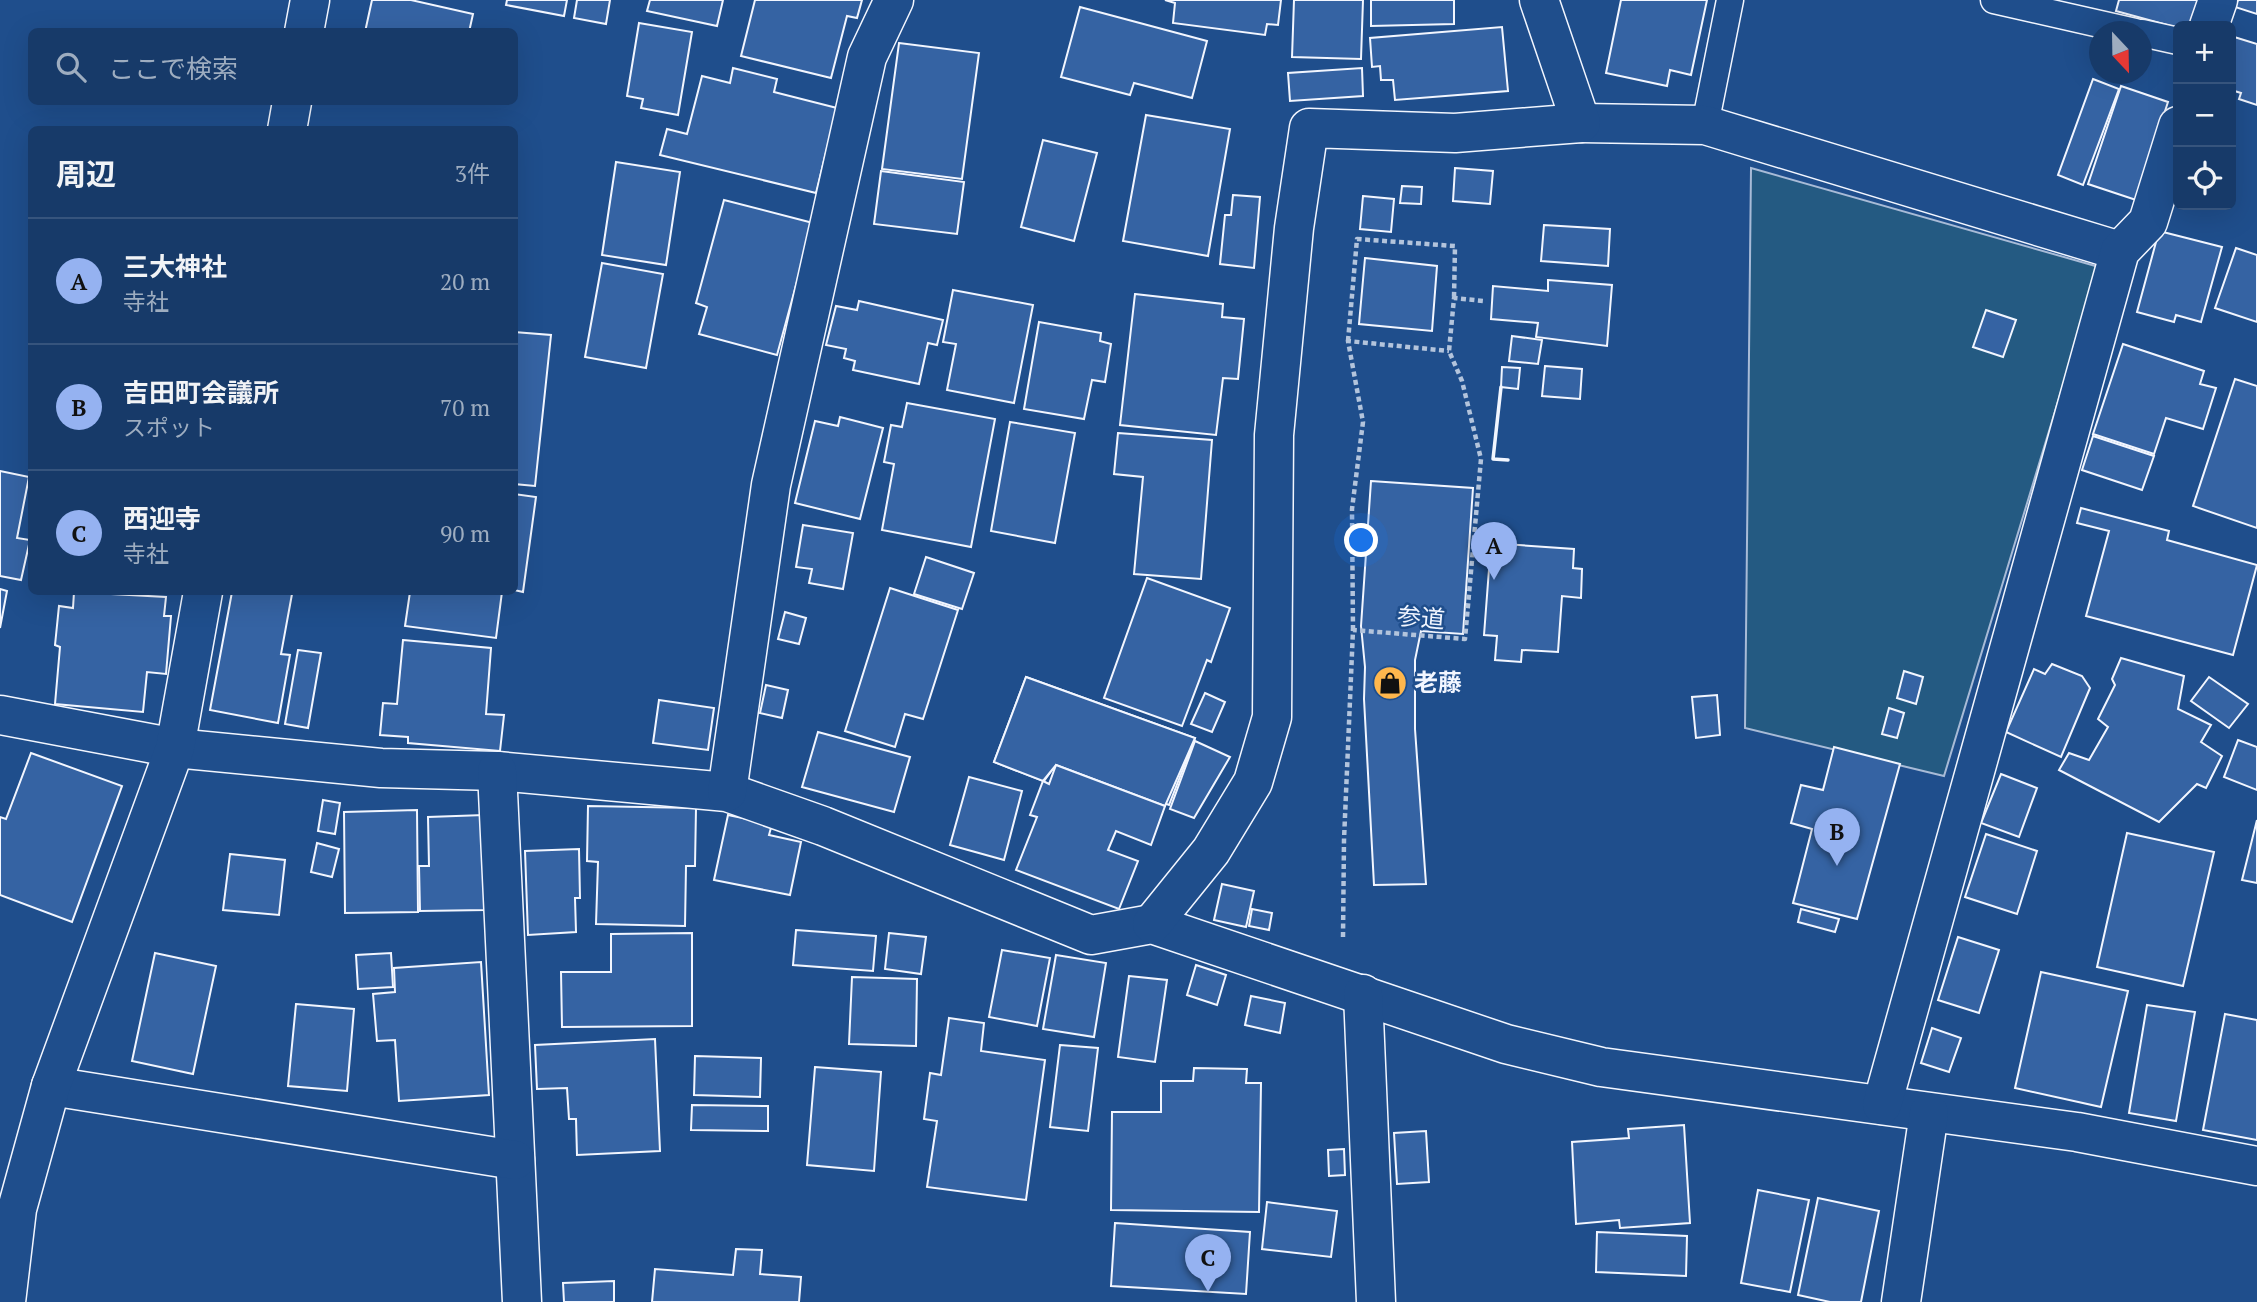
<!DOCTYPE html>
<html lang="ja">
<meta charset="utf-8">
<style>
:root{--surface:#173a69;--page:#20416f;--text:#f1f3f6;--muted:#9eadc0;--line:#36547d;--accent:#95b2f1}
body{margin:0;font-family:"PT Serif","Noto Sans JP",serif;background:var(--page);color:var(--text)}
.controls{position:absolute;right:21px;top:21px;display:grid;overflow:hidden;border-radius:10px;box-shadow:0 7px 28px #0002}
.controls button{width:63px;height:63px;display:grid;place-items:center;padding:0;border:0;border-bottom:2px solid var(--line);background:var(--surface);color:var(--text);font:35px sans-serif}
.compass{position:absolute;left:2089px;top:21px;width:63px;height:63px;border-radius:50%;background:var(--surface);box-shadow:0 7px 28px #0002;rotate:158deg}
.you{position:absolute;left:1362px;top:541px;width:24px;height:24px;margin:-18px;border:5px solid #fff;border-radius:50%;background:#1a73e8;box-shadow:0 0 0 10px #1a73e833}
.badge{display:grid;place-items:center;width:46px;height:46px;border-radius:50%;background:var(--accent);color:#111;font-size:23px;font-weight:700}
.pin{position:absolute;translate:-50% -58px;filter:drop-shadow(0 2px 4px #0008)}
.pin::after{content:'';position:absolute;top:37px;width:24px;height:21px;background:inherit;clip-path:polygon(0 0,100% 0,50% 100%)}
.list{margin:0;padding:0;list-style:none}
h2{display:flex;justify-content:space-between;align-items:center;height:91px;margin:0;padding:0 28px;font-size:30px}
h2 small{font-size:23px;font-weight:400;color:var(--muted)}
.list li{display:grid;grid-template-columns:46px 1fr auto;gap:21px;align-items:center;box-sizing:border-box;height:126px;padding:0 28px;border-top:2px solid var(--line)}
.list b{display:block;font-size:26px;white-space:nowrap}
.list p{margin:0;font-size:23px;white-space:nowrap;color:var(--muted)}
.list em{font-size:23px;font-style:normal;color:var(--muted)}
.icon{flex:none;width:38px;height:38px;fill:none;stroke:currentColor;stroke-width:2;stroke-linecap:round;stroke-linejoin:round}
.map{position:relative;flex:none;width:2257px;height:1302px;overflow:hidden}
.search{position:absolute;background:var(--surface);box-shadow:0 7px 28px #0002;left:28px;top:28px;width:490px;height:77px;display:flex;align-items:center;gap:18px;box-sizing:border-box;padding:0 24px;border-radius:10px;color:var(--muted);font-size:26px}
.panel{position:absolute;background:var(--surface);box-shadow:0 7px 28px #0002;left:28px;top:126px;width:490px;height:469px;border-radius:10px}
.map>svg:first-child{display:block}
</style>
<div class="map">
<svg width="2257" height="1302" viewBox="0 0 2257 1302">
<rect width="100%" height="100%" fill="#1f4e8c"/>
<!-- green -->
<polygon fill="#245a82" stroke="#a8bbd7" stroke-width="2" points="1751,168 2099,267 1944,776 1745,728"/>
<!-- building -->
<g fill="#3563a3" stroke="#f2f6ff" stroke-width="2">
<polygon points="372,0 411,0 473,14 469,32 365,32"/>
<polygon points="507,0 567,0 564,16 506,5"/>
<polygon points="577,0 610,0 606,24 574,18"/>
<polygon points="650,0 723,0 717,26 647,11"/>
<polygon points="755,0 862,0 857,18 847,16 831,78 741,56"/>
<polygon points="1165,0 1281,0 1278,25 1267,24 1265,35 1173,23 1175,3"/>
<polygon points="1294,0 1363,0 1361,59 1292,57"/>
<polygon points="1371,0 1454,0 1454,24 1371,26"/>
<polygon points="1621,0 1707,0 1691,75 1670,70 1667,86 1606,73"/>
<polygon points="2119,0 2202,0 2195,26 2178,26 2178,28 2116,11"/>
<polygon points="2238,0 2257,0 2257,14 2235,7"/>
<polygon points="1080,7 1207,41 1192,98 1134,83 1130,95 1061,77"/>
<polygon points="639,23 692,32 678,115 641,108 643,99 627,96"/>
<polygon points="1502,27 1508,91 1395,100 1393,80 1381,80 1380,66 1372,67 1370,38"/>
<polygon points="2231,36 2257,44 2257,105 2239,99 2241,93 2231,90"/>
<polygon points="899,43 979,53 962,179 882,169"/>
<polygon points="733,68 777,79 774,92 837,108 816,193 660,155 667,129 687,134 702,76 730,83"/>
<polygon points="1362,68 1363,96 1290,101 1288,73"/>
<polygon points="2093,79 2119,89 2083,185 2058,175"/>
<polygon points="2121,86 2168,102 2136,200 2088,184"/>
<polygon points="1146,115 1230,129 1208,256 1123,241"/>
<polygon points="1043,140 1097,153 1074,241 1021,227"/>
<polygon points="616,162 680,172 666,265 602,255"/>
<polygon points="1455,168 1493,171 1490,204 1453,201"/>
<polygon points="881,171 964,182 957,234 874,224"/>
<polygon points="1402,186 1422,187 1421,204 1400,203"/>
<polygon points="1233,195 1260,197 1254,268 1220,264 1225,215 1231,215"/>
<polygon points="1363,196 1394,199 1391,232 1360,229"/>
<polygon points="724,200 813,223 777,355 699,334 707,307 696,303"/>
<polygon points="1544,225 1610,229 1608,266 1541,261"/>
<polygon points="2159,231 2222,247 2201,322 2176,315 2174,322 2137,312"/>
<polygon points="2236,248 2257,255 2257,322 2215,308"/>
<polygon points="1365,258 1437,266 1432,331 1359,324"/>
<polygon points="602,263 663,274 646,368 585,357"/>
<polygon points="1548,280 1612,285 1607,346 1536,337 1538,323 1491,319 1493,286 1548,291"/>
<polygon points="953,290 1033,305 1014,403 947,390 956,344 943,342"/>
<polygon points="1135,294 1223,304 1222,317 1244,319 1238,379 1223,378 1216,435 1120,425"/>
<polygon points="859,301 943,320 937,345 928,343 919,384 853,370 855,361 844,358 846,349 826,345 836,306 857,310"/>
<polygon points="1986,310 2016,320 2003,357 1973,347"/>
<polygon points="1039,322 1101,333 1100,341 1111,344 1105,382 1092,380 1084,419 1024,409"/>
<polygon points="514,332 551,335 535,486 514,484"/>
<polygon points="1512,336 1542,340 1538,364 1509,361"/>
<polygon points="2123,344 2204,371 2200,384 2216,388 2203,429 2166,418 2154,454 2093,434"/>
<polygon points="1545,366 1582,369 1580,399 1542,396"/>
<polygon points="1502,367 1520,368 1518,389 1501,387"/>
<polygon points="2235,379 2257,386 2257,528 2193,506"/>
<polygon points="907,403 995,419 971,547 882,530 894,464 884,462 891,425 902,427"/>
<polygon points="840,417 883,428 860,519 795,503 815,421 838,426"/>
<polygon points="1010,422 1075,433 1055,543 991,531"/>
<polygon points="1118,433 1212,440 1201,579 1134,574 1143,477 1114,474"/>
<polygon points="2093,436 2154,456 2142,490 2082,470"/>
<polygon points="0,471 29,477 17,538 30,540 21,580 0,576"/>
<polygon points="1371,481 1473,488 1463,634 1421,631 1415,660 1415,729 1426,884 1374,885 1364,699 1365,667 1361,626"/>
<polygon points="514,494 536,497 523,592 514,590"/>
<polygon points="2081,508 2169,531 2167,540 2257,565 2233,655 2086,616 2109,531 2077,523"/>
<polygon points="803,525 853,533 843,589 809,583 812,569 796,567"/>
<polygon points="1491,543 1574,549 1573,568 1582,569 1581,598 1562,596 1558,652 1522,650 1521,662 1495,660 1497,636 1484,635"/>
<polygon points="926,557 974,573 962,609 914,594"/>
<polygon points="1147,578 1230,608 1211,662 1207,660 1182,726 1104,698"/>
<polygon points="890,588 958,610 923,719 905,714 895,747 845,731"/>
<polygon points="0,589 7,591 0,628"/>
<polygon points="74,592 166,597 164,616 171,616 166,674 147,672 143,712 55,704 60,647 55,645 59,606 73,608"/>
<polygon points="232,592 276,592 292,594 281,654 290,655 278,723 210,710"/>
<polygon points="410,592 502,592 496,638 405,626"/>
<polygon points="785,612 806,618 799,644 778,639"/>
<polygon points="403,640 491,648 486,714 504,715 500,751 408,743 408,737 380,735 383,703 397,704"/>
<polygon points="298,650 321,653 308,728 285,724"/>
<polygon points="2121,658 2184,676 2178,709 2211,725 2201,742 2222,756 2206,788 2197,784 2159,822 2059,770 2069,753 2089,760 2108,727 2098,719 2115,685 2112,679"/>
<polygon points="2052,664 2082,676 2090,688 2061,757 2006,732 2034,669 2045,674"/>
<polygon points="1904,671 1923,677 1916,704 1897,698"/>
<polygon points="1026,677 1195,738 1169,805 1057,763 1044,781 994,762"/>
<polygon points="1026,677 1195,738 1165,806 1056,765 1043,781 994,762"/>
<polygon points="2209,677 2248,704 2229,728 2191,701"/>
<polygon points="766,685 788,690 782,718 760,713"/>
<polygon points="1205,693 1225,702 1212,732 1191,724"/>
<polygon points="1717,695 1720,735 1696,738 1692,697"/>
<polygon points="659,700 714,708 708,750 653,743"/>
<polygon points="1889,708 1904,713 1897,738 1882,734"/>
<polygon points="818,732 910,757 894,812 802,787"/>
<polygon points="2238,740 2257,747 2257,790 2224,777"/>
<polygon points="1195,741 1230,757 1194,818 1170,809"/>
<polygon points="1834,747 1900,764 1857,919 1793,903 1812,829 1791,823 1801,785 1823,790"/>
<polygon points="31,753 122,786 72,922 0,895 0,817 6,819"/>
<polygon points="1056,765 1165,806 1151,845 1116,831 1108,850 1138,861 1119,909 1016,870 1037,817 1030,815 1043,781 1049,784"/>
<polygon points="2001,774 2037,788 2019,837 1981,823"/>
<polygon points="969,777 1022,791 1004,860 950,845"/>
<polygon points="323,800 340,803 335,834 318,831"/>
<polygon points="588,806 696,808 695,866 686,866 685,926 596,924 598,862 587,861"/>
<polygon points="417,810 418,912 345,913 344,812"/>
<polygon points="484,815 486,910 420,911 419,866 429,866 428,817"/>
<polygon points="728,815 772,824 769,835 801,842 790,895 714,880"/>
<polygon points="2257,820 2257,883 2242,880"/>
<polygon points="2127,833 2214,852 2183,986 2097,967"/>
<polygon points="1986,834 2037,851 2017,914 1965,897"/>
<polygon points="317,843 339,849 332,877 311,872"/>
<polygon points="579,849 580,898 575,898 576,932 528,935 525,851"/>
<polygon points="230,854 285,860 279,915 223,910"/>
<polygon points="1222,884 1254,891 1246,927 1214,920"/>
<polygon points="1252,909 1272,913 1269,930 1249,926"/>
<polygon points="1801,909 1839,919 1835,932 1798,922"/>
<polygon points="796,930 876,936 873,971 793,965"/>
<polygon points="692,933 692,1026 562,1027 561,972 611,972 611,934"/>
<polygon points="889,933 926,937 921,974 885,969"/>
<polygon points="1958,937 1999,950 1979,1013 1938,1000"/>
<polygon points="1002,950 1050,958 1037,1026 989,1017"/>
<polygon points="155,953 216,966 193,1074 132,1061"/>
<polygon points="391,953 393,987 358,989 356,955"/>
<polygon points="1056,955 1106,963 1094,1037 1043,1029"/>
<polygon points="481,962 489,1095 399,1101 395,1040 377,1041 373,994 395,992 394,968"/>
<polygon points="1196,965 1226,975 1217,1005 1187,995"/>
<polygon points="2041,972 2128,991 2101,1107 2015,1088"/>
<polygon points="1129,976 1167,980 1155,1062 1118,1057"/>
<polygon points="852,977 917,979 916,1046 849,1044"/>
<polygon points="1251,996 1285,1003 1280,1033 1245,1025"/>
<polygon points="296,1004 354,1009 347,1091 288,1086"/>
<polygon points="2147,1005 2195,1012 2176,1121 2129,1113"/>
<polygon points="2225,1014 2257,1020 2257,1140 2203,1130"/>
<polygon points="949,1018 984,1023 981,1051 1045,1060 1026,1200 927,1187 937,1121 924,1119 930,1073 941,1075"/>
<polygon points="1932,1028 1961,1038 1949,1072 1921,1063"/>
<polygon points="655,1039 660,1151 577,1155 576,1119 569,1119 567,1088 537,1089 535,1045"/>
<polygon points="1060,1045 1098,1048 1088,1131 1050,1127"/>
<polygon points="695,1056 761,1058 760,1097 694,1095"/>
<polygon points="815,1067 881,1072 874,1171 807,1165"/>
<polygon points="1194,1068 1247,1069 1246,1083 1261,1083 1259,1212 1111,1210 1112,1112 1161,1112 1161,1081 1193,1081"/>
<polygon points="692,1105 768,1106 768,1131 691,1130"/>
<polygon points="1684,1125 1690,1223 1620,1228 1619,1220 1576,1224 1572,1142 1629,1138 1628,1129"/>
<polygon points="1426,1131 1429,1182 1397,1184 1394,1133"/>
<polygon points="1344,1149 1345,1175 1329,1176 1328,1150"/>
<polygon points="1758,1190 1809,1200 1790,1292 1741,1283"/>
<polygon points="1818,1198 1879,1211 1861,1302 1830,1302 1798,1295"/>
<polygon points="1267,1202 1337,1211 1331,1257 1262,1249"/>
<polygon points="1115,1223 1250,1232 1246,1294 1111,1286"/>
<polygon points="1597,1232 1687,1236 1686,1276 1596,1272"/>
<polygon points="736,1249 762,1250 760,1274 801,1277 799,1302 652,1302 655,1269 733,1275"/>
<polygon points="614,1281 614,1302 564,1302 563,1283"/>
</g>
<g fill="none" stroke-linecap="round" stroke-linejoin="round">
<!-- service casing -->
<g stroke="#f2f6ff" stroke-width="29">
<g id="service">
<polyline points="1994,0 2135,32"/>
<polyline points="2142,33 2178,41"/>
<polyline points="1705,125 1730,0"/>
</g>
</g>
<!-- minor casing -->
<g stroke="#f2f6ff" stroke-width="41">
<g id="minor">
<polyline points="2209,26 2218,0"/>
<polyline points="304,32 310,0"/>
<polyline points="1581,123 1705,125 2120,251"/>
<polyline points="287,130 292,102"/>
<polyline points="0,715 175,748 381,768 497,771 727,792 823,826 1091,935 1152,924 1506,1044 1601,1067 2077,1132 2257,1166"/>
<polyline points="497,771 522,1302"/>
<polyline points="727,792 771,485 867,57 894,0"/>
<polyline points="1152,924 1211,851 1253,782 1272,717 1274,435 1294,228 1309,128 1455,133 1581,123 1539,0"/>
<polyline points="1363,994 1376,1302"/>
<polyline points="51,1086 515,1160"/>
<polyline points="1882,1105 2120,251 2148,222 2178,126"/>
<polyline points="6,1302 17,1209 51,1086 175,748 203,592"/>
<polyline points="1901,1302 1929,1113"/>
</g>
</g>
<!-- path -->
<g stroke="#b3c4dc" stroke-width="4.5" stroke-dasharray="5 3.5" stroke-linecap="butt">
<polyline points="1348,341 1357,239 1455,246 1454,298"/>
<polyline points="1353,630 1352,509 1363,422 1348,341 1449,351"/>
<polyline points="1343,937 1344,840 1353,630 1465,639 1481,459 1462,381 1449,351 1454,298 1484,301"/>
</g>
<!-- service -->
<use href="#service" stroke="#1f4e8c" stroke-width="26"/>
<!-- minor -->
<use href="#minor" stroke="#1f4e8c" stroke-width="38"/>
<!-- wall -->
<polyline stroke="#f2f6ff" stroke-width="3.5" points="1501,387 1493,459 1508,460"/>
</g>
<!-- icons -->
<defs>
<g id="shop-disc" transform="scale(1.75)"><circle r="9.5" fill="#ffb74d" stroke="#1f4e8c"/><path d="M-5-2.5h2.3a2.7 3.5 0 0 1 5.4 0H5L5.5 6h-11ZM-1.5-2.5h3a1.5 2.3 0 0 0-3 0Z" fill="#111"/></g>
</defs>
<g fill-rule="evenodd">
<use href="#shop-disc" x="1390" y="683"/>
</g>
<g text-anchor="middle" stroke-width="5" stroke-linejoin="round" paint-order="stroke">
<!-- street labels -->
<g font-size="24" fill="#f2f6ff" stroke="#1f4e8c">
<text transform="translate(1421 618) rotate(5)" y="8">参道</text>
</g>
<!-- poi labels -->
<g font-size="24" font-weight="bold" fill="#f2f6ff" stroke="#1f4e8c" text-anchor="start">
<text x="1414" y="691">老藤</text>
</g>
</g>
</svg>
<div class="controls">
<button>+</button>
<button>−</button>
<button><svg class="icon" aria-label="locate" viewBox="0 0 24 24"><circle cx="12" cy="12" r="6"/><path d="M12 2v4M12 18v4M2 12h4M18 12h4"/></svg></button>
</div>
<svg class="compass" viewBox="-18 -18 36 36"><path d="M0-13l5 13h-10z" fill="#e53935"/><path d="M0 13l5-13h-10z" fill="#9eadc0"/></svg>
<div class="you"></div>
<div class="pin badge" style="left:1494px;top:580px">A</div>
<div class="pin badge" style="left:1837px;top:866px">B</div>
<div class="pin badge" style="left:1208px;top:1292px">C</div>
<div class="search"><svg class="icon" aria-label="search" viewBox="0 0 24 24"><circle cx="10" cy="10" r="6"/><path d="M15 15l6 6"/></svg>ここで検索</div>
<section class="panel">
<h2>周辺<small>3件</small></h2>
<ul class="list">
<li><span class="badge">A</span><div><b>三大神社</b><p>寺社</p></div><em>20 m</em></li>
<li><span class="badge">B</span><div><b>吉田町会議所</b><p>スポット</p></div><em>70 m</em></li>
<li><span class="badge">C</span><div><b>西迎寺</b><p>寺社</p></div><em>90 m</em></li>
</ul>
</section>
</div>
